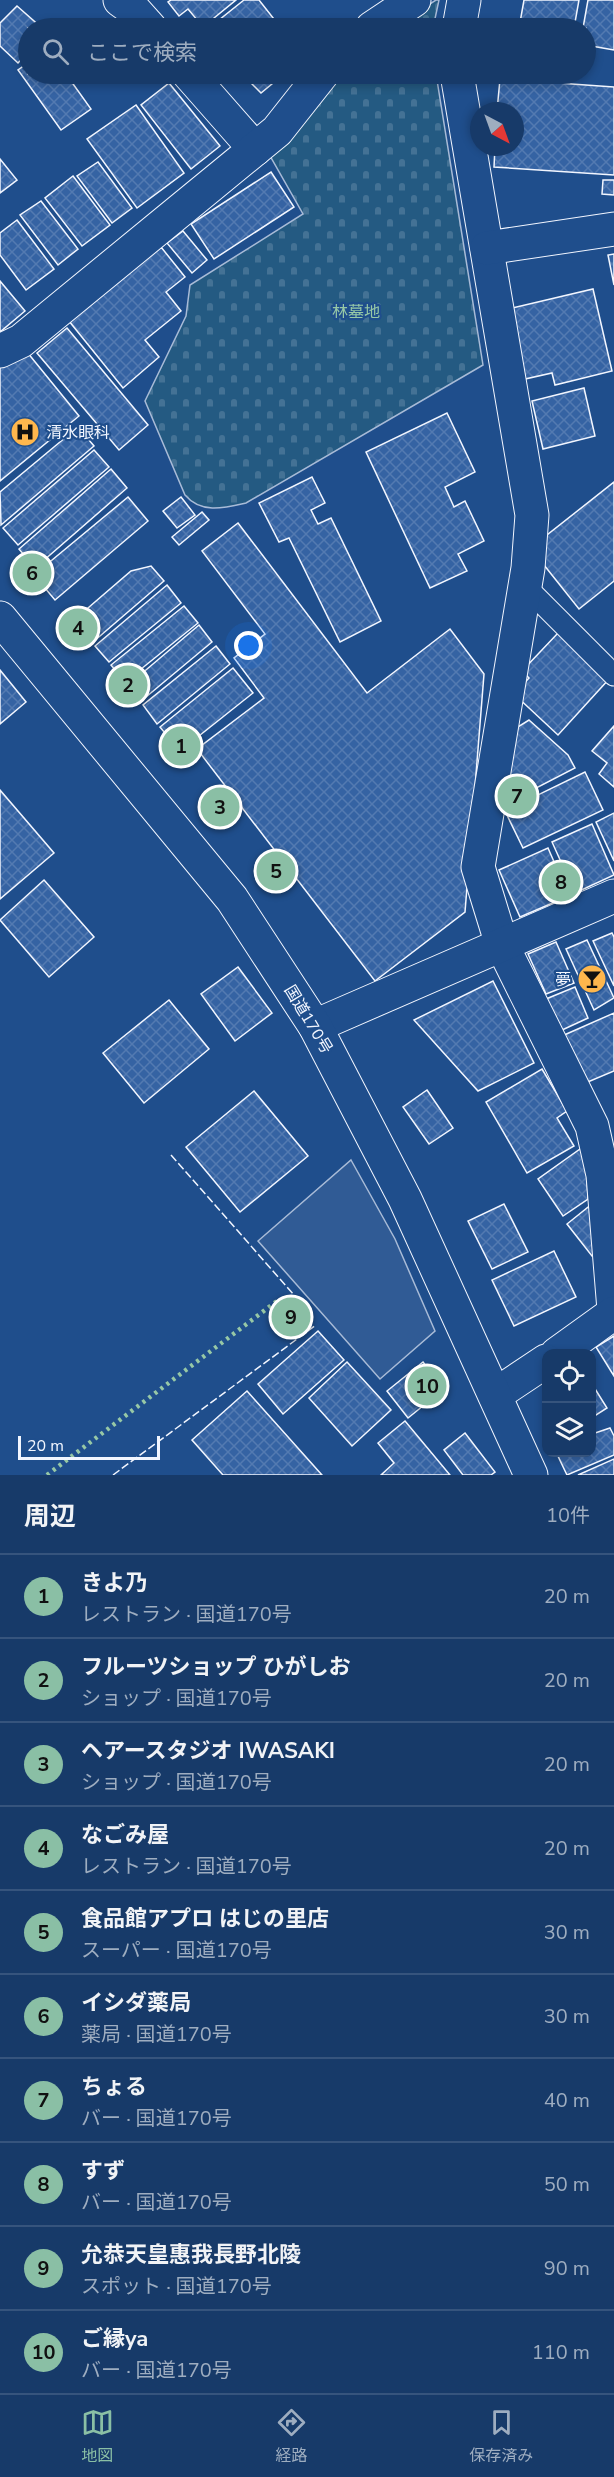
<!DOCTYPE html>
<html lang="ja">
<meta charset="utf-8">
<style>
:root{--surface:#173a69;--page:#244571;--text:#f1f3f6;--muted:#9eadc0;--line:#36547d;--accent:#8abfa5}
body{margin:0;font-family:"Nunito Sans","Noto Sans JP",sans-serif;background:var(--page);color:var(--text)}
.controls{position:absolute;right:18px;bottom:18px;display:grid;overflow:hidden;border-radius:12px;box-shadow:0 3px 9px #0003}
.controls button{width:54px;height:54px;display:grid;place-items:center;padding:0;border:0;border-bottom:2px solid var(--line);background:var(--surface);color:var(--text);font:30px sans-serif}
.compass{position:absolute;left:470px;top:102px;width:54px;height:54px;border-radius:50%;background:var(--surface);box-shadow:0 3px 9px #0003;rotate:139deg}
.scale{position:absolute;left:18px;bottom:15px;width:142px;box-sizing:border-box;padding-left:6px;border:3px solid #f2f6ff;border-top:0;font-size:16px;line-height:21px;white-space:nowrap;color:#f2f6ff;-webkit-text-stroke:4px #1f4e8c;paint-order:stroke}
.you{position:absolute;left:249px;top:646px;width:21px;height:21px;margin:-15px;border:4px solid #fff;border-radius:50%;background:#1a73e8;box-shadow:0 0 0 9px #1a73e833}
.badge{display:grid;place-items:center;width:39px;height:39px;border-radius:50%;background:var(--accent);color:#111;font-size:20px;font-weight:700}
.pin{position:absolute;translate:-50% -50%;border:3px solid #fff;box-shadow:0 2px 6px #0006}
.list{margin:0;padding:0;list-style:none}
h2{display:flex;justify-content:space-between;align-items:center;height:78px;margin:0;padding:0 24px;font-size:26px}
h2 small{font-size:20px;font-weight:400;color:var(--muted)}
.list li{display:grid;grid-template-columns:39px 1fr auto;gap:18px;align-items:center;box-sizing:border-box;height:84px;padding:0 24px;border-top:2px solid var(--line)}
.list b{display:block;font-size:22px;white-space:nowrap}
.list p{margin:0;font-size:20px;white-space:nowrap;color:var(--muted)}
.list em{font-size:20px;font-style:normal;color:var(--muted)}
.icon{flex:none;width:33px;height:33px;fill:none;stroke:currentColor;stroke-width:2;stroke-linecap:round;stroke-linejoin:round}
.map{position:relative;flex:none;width:614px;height:1475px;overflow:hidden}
.search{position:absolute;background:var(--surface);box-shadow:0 3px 9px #0003;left:18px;right:18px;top:18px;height:66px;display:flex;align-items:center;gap:15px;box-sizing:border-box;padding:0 21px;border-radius:33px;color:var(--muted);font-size:22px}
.sheet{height:918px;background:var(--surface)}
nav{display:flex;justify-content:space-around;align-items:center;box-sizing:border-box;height:84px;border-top:2px solid var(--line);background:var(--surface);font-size:16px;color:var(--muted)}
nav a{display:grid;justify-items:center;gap:3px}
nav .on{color:var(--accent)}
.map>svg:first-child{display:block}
</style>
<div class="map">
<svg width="614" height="1475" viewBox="0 0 614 1475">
<defs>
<pattern id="cemetery-stones" width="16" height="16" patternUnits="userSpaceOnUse" patternTransform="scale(1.5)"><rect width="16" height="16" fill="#245a82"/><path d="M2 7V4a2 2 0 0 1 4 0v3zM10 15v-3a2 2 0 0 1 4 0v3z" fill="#447295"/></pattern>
<pattern id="building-cross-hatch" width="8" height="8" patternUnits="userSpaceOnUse" patternTransform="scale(1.5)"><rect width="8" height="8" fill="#3563a3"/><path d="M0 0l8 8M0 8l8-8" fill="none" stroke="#537ab1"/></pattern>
</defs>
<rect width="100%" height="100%" fill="#1f4e8c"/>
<!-- cemetery -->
<g fill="url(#cemetery-stones)" stroke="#a8bbd7" stroke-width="1.5">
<polygon points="436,0 439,0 433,28 392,28"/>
<path d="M340 74H436L483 365 246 503C224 508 201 514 185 495L145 401 186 316 190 285 303 214 269 154Z"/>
</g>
<!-- parking -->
<polygon fill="#305b95" stroke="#a8bbd7" stroke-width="1.5" points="351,1160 395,1239 435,1331 380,1379 258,1241"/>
<!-- building -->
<g fill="url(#building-cross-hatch)" stroke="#f2f6ff" stroke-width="1.5">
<polygon points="171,0 236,0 203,27 188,9 179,16 168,2"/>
<polygon points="244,0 259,0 281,28 209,28"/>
<polygon points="524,0 579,0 574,28 519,28"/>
<polygon points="588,0 614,0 614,50 586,45 586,28 583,28"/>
<polygon points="17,6 42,28 28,28 28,52 18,63 0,46 0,23"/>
<polygon points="28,63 28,74 66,74 91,109 61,130 18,70"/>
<polygon points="242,74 284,74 261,93"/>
<polygon points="500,79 614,87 614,175 494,167 495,147 515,147 515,111 497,111"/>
<polygon points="169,83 220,146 191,169 141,105"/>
<polygon points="136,105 184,173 137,208 87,139"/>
<polygon points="0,159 17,180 0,193"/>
<polygon points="98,162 132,208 112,223 77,176"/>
<polygon points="271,172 294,207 214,259 191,224"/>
<polygon points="73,176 110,225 82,246 45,198"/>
<polygon points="603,180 614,180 614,195 602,194"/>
<polygon points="41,201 78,249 58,265 20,215"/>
<polygon points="17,220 54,269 26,290 0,255 0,233"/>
<polygon points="183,231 207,260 192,273 167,243"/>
<polygon points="161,247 185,277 166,292 181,311 145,340 159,357 123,388 69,321"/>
<polygon points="614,254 614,285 608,255"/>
<polygon points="0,281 25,311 0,332"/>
<polygon points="593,289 612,371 555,385 552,373 525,379 508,309"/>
<polygon points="67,328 148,425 119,450 37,353"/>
<polygon points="27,352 79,416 0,481 0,365"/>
<polygon points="584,388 595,436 543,449 532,401"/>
<polygon points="447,413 475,472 445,487 454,507 465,501 484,541 458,554 467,571 430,588 366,452"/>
<polygon points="78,427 94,446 1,525 0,492"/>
<polygon points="94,450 109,467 18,545 3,528"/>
<polygon points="111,469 127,488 35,568 19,549"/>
<polygon points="312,477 325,503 311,510 318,524 331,518 381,621 340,642 289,538 279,542 259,503"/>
<polygon points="614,482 614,581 579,609 540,560 547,535"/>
<polygon points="128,497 148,521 55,600 34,575"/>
<polygon points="181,497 195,515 177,528 163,511"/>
<polygon points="202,512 209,520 179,545 172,537"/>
<polygon points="238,523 367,693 450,629 484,674 465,912 375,981 197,749 264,698 234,658 265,634 202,551"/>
<polygon points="151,566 164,581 93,642 74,620 131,571"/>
<polygon points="167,585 181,603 109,662 95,646"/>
<polygon points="184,606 198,623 125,682 111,665"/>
<polygon points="199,625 212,642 140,702 127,686"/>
<polygon points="558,633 609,679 558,735 514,694 529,678 522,671"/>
<polygon points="216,646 230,664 157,724 143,705"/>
<polygon points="233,668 253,693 180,751 160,727"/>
<polygon points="0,670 26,702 0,724"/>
<polygon points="529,720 568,755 575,768 513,800 500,775 505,735"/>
<polygon points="614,726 614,787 599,774 607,763 592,751"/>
<polygon points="585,772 603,810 523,848 505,811"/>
<polygon points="0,790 54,853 0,899"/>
<polygon points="614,813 614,861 596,822"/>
<polygon points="592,824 614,875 575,893 552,842"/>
<polygon points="548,848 569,896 520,917 499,870"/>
<polygon points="44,880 94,937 49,977 0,920"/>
<polygon points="612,933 614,937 614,986 593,941"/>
<polygon points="587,940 614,998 594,1010 566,949"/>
<polygon points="556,942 574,983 546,994 528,954"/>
<polygon points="238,967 272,1013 235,1041 201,994"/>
<polygon points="493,981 534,1063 478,1091 414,1020"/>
<polygon points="575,987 588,1018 560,1031 546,999"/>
<polygon points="169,1000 209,1049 144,1103 103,1053"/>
<polygon points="614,1013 614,1071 583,1084 562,1036"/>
<polygon points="542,1069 567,1111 557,1118 574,1146 527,1173 486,1102"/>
<polygon points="427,1090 453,1128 429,1144 403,1107"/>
<polygon points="254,1091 308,1156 240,1212 186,1147"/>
<polygon points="580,1149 586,1158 588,1199 563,1216 538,1179"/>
<polygon points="504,1204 528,1252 492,1269 468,1221"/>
<polygon points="592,1204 599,1250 592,1256 567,1224"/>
<polygon points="554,1251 576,1297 514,1326 492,1280"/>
<polygon points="318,1331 344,1360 283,1414 258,1384"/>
<polygon points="614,1336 614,1376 596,1347"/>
<polygon points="347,1362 391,1410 352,1446 309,1398"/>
<polygon points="423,1362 444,1389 408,1418 387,1391"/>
<polygon points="592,1384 607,1408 593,1417 592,1415"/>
<polygon points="247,1391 322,1475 223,1475 192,1440"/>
<polygon points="405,1421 450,1475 381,1475 394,1463 378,1443"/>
<polygon points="610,1428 614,1436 614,1455 567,1475 556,1452 592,1452 592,1434"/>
<polygon points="465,1433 495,1472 491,1475 463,1475 444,1450"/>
<polygon points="614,1459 614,1475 578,1475"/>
</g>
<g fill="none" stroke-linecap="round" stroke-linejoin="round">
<!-- lane casing -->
<g stroke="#f2f6ff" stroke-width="23">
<polyline id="lane" points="525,586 614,675"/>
</g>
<!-- street casing -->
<g stroke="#f2f6ff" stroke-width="35">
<g id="street">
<polyline points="120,0 134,10 150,28"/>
<polyline points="372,28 414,0"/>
<polyline points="459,28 464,0"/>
<polyline points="189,74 255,149"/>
<polyline points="457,74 532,515 528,568 478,867 502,945 592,1126 603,1175 614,1310"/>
<polyline points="487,248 614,229"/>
<polyline points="0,351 21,341 277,131 322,74"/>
<polyline points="315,1026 614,896"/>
<polyline points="557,1354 614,1313"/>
<polyline points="495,1395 546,1361"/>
</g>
</g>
<!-- highway casing -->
<g stroke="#f2f6ff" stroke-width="35">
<polyline id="highway" points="0,618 232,899 315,1026 405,1199 531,1475"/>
</g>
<!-- lane -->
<use href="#lane" stroke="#1f4e8c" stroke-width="21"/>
<!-- street -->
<use href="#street" stroke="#1f4e8c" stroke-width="33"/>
<!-- highway -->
<use href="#highway" stroke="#1f4e8c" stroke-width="33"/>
<!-- hedge -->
<polyline stroke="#97c8a6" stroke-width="4.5" stroke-dasharray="3 4.5" stroke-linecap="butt" points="47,1475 277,1301"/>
<!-- fence -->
<g stroke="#f2f6ff" stroke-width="1.5" stroke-dasharray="8 3" stroke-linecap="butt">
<polyline points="171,1155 302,1304 293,1312 280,1297"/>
<polyline points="113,1475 316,1325"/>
</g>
</g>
<!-- icons -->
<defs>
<g id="hospital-disc" transform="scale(1.5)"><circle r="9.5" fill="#ffb74d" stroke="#1f4e8c"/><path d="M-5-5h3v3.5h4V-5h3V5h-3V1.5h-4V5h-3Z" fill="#111"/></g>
<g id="bar-disc" transform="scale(1.5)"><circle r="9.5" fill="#ffb74d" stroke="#1f4e8c"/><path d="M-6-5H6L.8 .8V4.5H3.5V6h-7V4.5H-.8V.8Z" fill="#111"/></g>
</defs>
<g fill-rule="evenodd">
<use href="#hospital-disc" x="25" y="432"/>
<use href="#bar-disc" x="592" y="979"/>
</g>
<g text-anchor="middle" stroke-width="4.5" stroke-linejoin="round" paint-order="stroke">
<!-- park labels -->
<g font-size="16" fill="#97c8a6" stroke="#1f4e8c">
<text x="356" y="317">林墓地</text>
</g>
<!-- poi labels -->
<g font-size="16" fill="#f2f6ff" stroke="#1f4e8c" text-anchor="start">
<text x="46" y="438">清水眼科</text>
<text x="571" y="985" text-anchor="end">夢</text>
</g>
<!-- street labels -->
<g font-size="16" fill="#f2f6ff" stroke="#1f4e8c">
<text transform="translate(309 1019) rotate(59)" y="6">国道170号</text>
</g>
</g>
</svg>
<div class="controls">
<button><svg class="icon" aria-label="locate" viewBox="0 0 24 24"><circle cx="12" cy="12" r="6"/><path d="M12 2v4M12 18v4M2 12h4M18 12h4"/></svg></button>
<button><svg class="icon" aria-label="layers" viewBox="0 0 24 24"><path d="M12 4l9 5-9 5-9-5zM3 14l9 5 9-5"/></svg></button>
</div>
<svg class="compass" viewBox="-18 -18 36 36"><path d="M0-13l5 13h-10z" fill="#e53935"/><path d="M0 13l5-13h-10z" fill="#9eadc0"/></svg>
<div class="scale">20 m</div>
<div class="you"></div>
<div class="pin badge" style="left:181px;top:746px">1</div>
<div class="pin badge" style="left:128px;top:685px">2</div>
<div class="pin badge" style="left:220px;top:807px">3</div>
<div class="pin badge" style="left:78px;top:628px">4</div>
<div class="pin badge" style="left:276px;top:871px">5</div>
<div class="pin badge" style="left:32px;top:573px">6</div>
<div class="pin badge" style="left:517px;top:796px">7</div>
<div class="pin badge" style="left:561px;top:882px">8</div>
<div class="pin badge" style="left:291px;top:1317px">9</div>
<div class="pin badge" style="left:427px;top:1386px">10</div>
<div class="search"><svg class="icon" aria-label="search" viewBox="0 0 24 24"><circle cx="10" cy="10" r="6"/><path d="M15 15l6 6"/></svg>ここで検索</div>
</div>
<section class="sheet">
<h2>周辺<small>10件</small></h2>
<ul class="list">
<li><span class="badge">1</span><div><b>きよ乃</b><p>レストラン · 国道170号</p></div><em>20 m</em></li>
<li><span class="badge">2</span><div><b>フルーツショップ ひがしお</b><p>ショップ · 国道170号</p></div><em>20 m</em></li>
<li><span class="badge">3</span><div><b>ヘアースタジオ IWASAKI</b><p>ショップ · 国道170号</p></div><em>20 m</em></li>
<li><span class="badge">4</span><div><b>なごみ屋</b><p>レストラン · 国道170号</p></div><em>20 m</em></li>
<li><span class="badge">5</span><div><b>食品館アプロ はじの里店</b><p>スーパー · 国道170号</p></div><em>30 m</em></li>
<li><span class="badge">6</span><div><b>イシダ薬局</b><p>薬局 · 国道170号</p></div><em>30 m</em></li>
<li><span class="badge">7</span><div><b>ちょる</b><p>バー · 国道170号</p></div><em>40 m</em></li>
<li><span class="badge">8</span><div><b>すず</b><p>バー · 国道170号</p></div><em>50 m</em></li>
<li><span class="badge">9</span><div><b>允恭天皇惠我長野北陵</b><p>スポット · 国道170号</p></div><em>90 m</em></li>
<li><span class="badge">10</span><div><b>ご縁ya</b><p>バー · 国道170号</p></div><em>110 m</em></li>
</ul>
</section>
<nav>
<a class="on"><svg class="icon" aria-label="map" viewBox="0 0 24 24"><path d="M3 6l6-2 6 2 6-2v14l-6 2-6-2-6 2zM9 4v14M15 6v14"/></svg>地図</a>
<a><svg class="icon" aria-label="directions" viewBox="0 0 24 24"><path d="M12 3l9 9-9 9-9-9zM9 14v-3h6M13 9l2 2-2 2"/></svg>経路</a>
<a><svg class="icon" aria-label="saved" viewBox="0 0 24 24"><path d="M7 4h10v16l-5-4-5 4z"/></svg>保存済み</a>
</nav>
